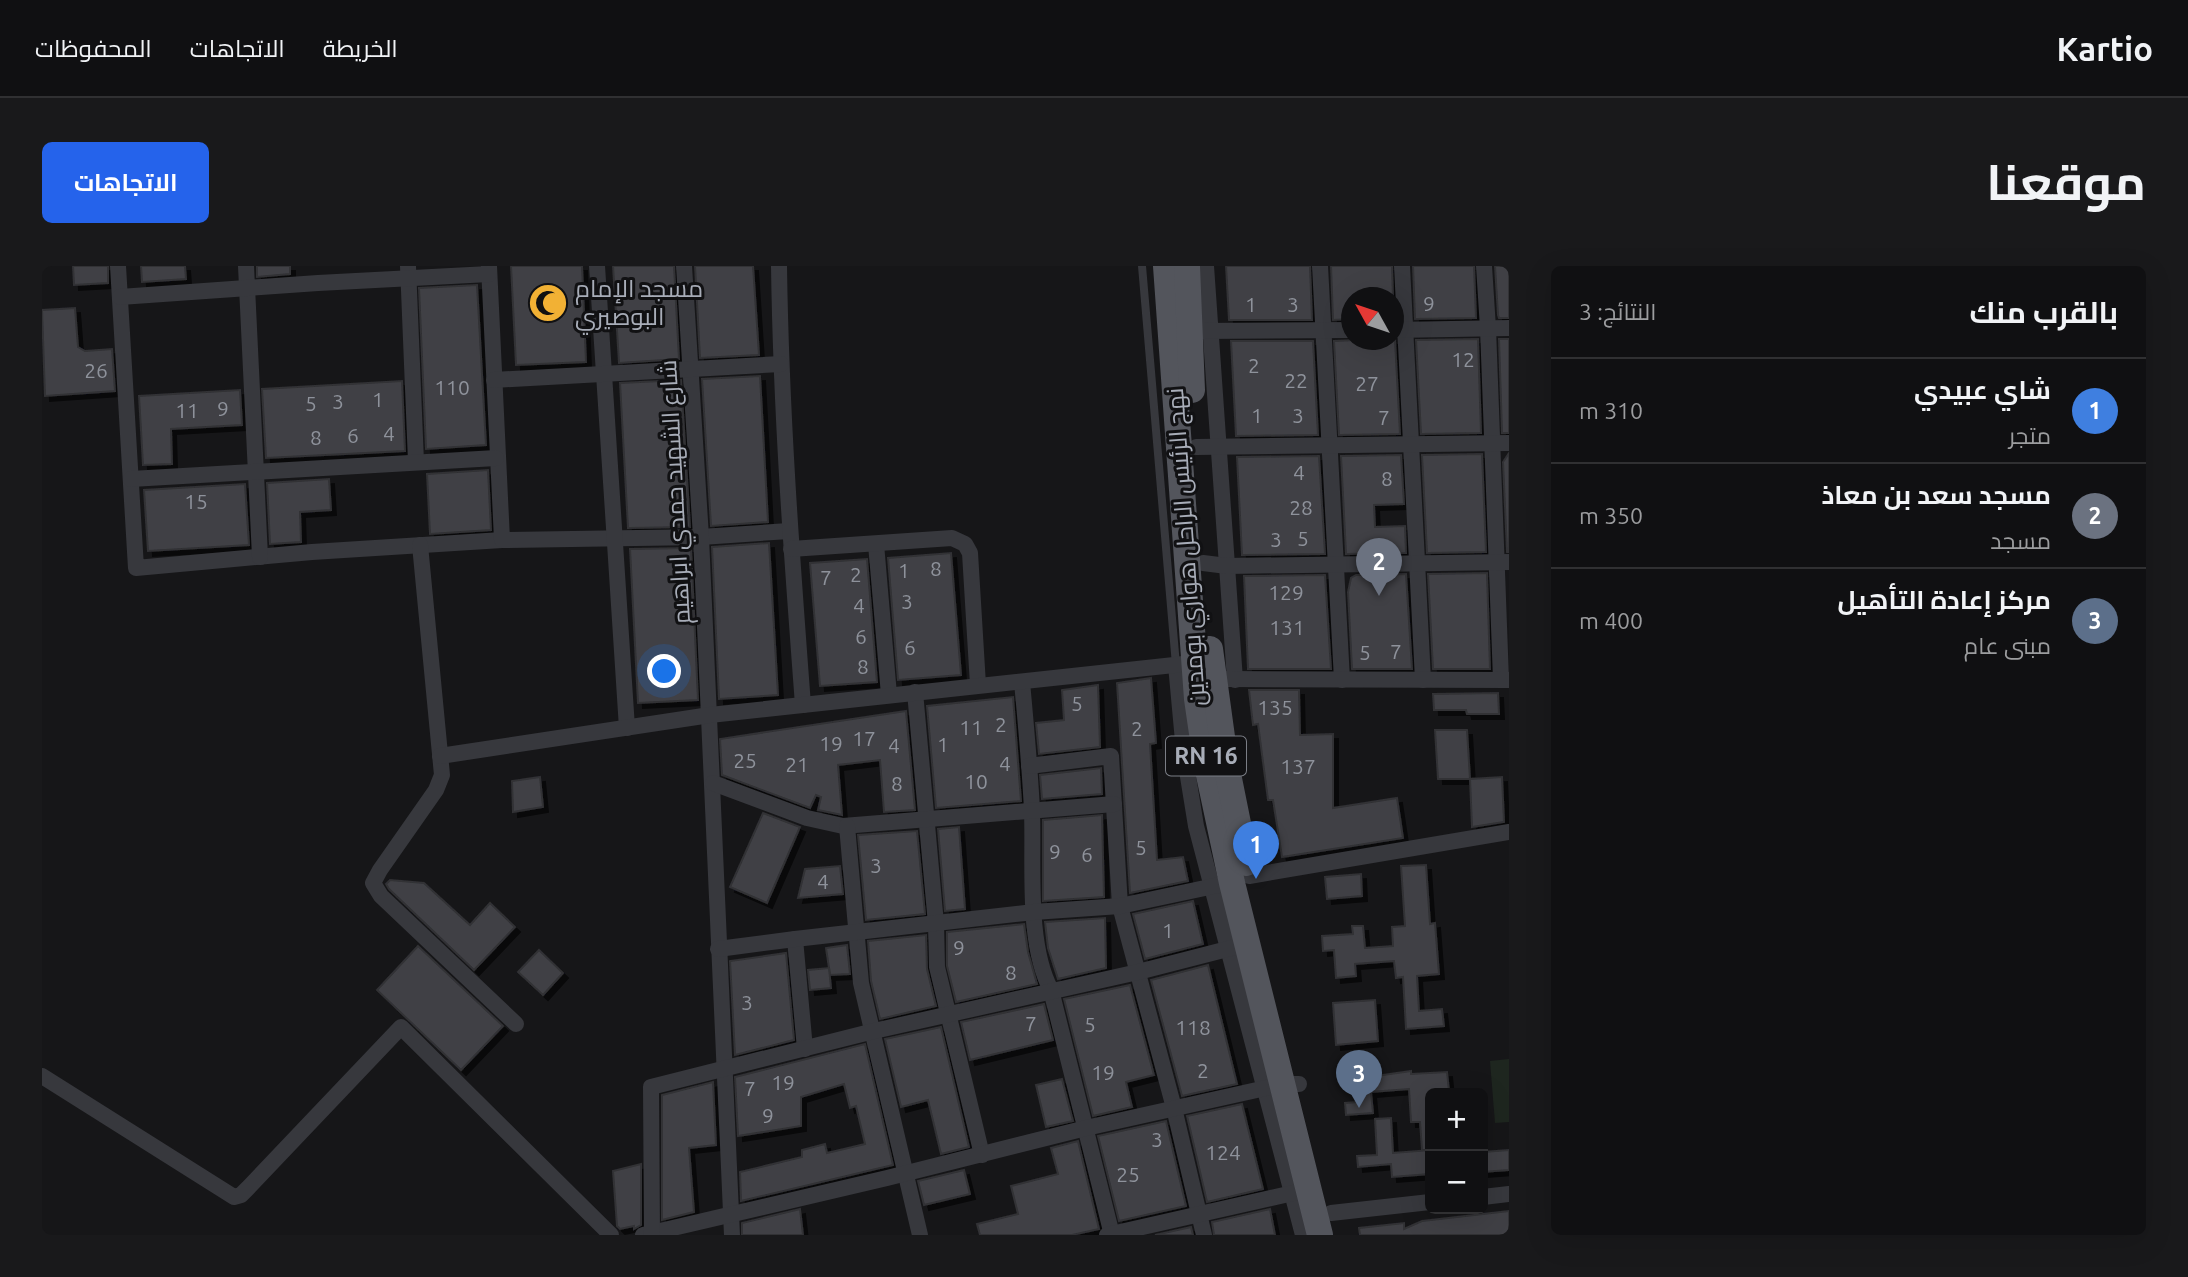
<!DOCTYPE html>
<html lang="ar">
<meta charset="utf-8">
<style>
:root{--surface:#101012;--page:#19191b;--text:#f1f3f6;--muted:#9c9d9f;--line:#303032;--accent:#2563eb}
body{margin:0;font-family:Ubuntu,Cairo,sans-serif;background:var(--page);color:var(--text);direction:rtl}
.controls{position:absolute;right:21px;bottom:21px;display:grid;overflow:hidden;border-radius:10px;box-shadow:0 7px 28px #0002}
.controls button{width:63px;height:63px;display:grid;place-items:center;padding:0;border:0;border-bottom:2px solid var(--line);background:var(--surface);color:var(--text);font:35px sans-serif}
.compass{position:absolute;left:1299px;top:21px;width:63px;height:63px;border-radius:50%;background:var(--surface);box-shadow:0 7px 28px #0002;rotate:310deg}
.you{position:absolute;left:623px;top:406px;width:24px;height:24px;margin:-18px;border:5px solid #fff;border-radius:50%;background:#1a73e8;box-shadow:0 0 0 10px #1a73e833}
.badge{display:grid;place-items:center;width:46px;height:46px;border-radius:50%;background:var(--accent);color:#fff;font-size:23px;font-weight:700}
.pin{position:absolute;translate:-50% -58px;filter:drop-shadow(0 2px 4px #0008)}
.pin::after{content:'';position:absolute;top:37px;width:24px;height:21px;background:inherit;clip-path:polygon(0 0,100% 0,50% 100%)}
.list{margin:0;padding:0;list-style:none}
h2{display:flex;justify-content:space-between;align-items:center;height:91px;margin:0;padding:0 28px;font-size:30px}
h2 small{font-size:23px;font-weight:400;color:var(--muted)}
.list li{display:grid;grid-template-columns:46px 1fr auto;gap:21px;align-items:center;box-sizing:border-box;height:105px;padding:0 28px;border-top:2px solid var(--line)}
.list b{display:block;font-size:26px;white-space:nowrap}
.list p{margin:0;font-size:23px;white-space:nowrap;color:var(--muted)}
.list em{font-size:23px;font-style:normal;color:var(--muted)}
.map{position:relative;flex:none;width:1467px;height:969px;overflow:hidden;direction:ltr;border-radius:10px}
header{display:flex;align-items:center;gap:42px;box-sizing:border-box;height:98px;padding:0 35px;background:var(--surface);border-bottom:2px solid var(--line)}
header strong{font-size:33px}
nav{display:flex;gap:38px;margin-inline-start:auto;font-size:24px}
.intro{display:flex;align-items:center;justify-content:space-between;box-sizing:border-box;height:168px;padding:0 42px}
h1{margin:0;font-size:49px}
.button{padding:18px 32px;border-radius:10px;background:var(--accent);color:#fff;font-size:24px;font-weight:700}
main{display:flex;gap:42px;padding:0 42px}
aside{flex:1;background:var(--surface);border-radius:10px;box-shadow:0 7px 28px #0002}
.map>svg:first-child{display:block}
</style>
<header>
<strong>Kartio</strong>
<nav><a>الخريطة</a><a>الاتجاهات</a><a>المحفوظات</a></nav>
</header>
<div class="intro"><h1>موقعنا</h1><a class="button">الاتجاهات</a></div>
<main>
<aside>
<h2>بالقرب منك<small>النتائج: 3</small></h2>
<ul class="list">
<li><span class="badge" style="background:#3f7fe0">1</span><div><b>شاي عبيدي</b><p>متجر</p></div><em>310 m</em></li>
<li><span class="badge" style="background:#6b7280">2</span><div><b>مسجد سعد بن معاذ</b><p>مسجد</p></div><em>350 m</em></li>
<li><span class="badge" style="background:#5c6f8a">3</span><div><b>مركز إعادة التأهيل</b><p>مبنى عام</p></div><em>400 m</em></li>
</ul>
</aside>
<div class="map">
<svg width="1467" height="969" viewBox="0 0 1467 969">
<defs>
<filter id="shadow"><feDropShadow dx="5" dy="5" stdDeviation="0" flood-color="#0009"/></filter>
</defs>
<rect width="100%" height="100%" fill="#161618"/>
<!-- green -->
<polygon fill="#1e261f" points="1467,793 1467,856 1453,857 1448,795"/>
<!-- building -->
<g fill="#404145" stroke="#303034" stroke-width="2" filter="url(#shadow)">
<polygon points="31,0 66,0 66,17 32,19"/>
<polygon points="99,0 143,0 144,13 100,16"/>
<polygon points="215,0 248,0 248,8 215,11"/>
<polygon points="469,0 540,0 544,96 474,99"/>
<polygon points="571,0 632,0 637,93 577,97"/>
<polygon points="653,0 711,0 717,89 658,92"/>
<polygon points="1184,0 1268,0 1270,54 1187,54"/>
<polygon points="1289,0 1350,0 1351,32 1310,32 1310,53 1291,54"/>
<polygon points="1371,0 1432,0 1434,52 1373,53"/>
<polygon points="1453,0 1467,0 1467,52 1457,52 1456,49"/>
<polygon points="435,19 444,179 384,183 377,22"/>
<polygon points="33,42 36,81 43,85 70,83 73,125 3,130 0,44"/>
<polygon points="1436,73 1439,167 1379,168 1374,74"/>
<polygon points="1457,73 1467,73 1467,167 1460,167"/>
<polygon points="1314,74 1353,74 1358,168 1297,169 1292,75"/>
<polygon points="1189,75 1271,75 1276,169 1194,170"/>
<polygon points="718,110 726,256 669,260 660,113"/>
<polygon points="639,114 648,261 586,262 578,117"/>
<polygon points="360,115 363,185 224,192 220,123"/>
<polygon points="198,124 200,159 129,163 130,198 101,199 97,130"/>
<polygon points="1467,187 1467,286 1465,286 1461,196"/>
<polygon points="1440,188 1444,286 1385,287 1380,189"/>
<polygon points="1359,189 1362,238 1332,239 1333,261 1363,260 1364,287 1304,288 1299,190"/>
<polygon points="1277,190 1283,288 1200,289 1195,191"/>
<polygon points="446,204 449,264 388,268 385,208"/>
<polygon points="287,213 289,244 258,246 259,276 228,278 225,217"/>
<polygon points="203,218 207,279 106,285 102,224"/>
<polygon points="727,277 736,429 677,433 670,281"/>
<polygon points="649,282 656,434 596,437 588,283"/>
<polygon points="909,287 919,409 856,414 846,292"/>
<polygon points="825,293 835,416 778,420 768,297"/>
<polygon points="1445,307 1448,403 1391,403 1386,308"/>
<polygon points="1364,308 1370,403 1310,403 1306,326 1309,312 1314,309"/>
<polygon points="1283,309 1289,403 1206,403 1202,310"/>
<polygon points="1109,412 1114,477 1108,478 1115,594 1141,591 1146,615 1088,627 1075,417"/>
<polygon points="1056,419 1058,481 997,488 994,457 1022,454 1020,424"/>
<polygon points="1207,424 1257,424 1258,469 1291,468 1291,542 1355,532 1361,572 1240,591 1231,534 1226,534 1216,458 1211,459"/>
<polygon points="1456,427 1457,448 1425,448 1424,444 1392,444 1391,428"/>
<polygon points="971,431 979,535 894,542 885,440"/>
<polygon points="864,445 873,544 842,546 838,494 796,499 800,549 776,544 779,531 774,529 768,542 680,509 678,473"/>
<polygon points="1393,464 1425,464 1428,513 1396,513"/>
<polygon points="1059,502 1060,528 1000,533 998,509"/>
<polygon points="498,511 501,541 471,546 470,515"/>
<polygon points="1460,511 1462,556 1430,561 1428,513"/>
<polygon points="721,547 758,561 725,637 688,621"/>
<polygon points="1060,549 1062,631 1001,635 1001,554"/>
<polygon points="917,561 923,643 903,645 896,563"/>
<polygon points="875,565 883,648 824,654 816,569"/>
<polygon points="1384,599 1388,658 1393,657 1397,708 1375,710 1377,745 1400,743 1402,760 1364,763 1361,711 1354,712 1352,695 1313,698 1314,710 1294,712 1292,684 1281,685 1280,670 1311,668 1310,660 1321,660 1323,682 1351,680 1350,661 1363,660 1359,600"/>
<polygon points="798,600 801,628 756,632 763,603"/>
<polygon points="1319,608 1320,630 1285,633 1283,611"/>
<polygon points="348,614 382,617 428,659 448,637 473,661 432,704 347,623 344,618"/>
<polygon points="1151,635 1161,678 1103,693 1091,648"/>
<polygon points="1063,652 1064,702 1016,713 1006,682 1003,656"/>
<polygon points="982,658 986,686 995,718 914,736 905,700 905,666"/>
<polygon points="884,669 885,703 894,740 838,753 829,715 826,675"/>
<polygon points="805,679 808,708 788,709 784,682"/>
<polygon points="376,680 461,760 419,804 335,724"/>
<polygon points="497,684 521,707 501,729 476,706"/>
<polygon points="744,687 752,774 693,789 688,695"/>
<polygon points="1166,699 1195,818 1140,830 1109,714"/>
<polygon points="787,702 789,722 768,724 766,704"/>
<polygon points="1088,719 1112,809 1084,816 1090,841 1051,850 1022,733"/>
<polygon points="1333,734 1336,775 1294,779 1291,737"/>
<polygon points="1002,738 1011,774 928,794 919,756"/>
<polygon points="899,761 927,881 899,888 886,834 859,841 843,773"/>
<polygon points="823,778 851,899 699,935 698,906 760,891 760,884 783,878 785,887 823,878 814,840 808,842 802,818 759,831 759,860 696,870 693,811"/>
<polygon points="1369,805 1369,808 1405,806 1407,825 1388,827 1388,884 1380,884 1378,856 1369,856 1367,823 1329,826 1331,847 1304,849 1303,837 1315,836 1313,813"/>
<polygon points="1020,813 1031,855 1004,861 994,819"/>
<polygon points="671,816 674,879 647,882 652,946 620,954 620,829"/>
<polygon points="1200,838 1221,923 1165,936 1145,850"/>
<polygon points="1349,852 1351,887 1388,884 1388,908 1350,911 1349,898 1316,901 1315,890 1335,889 1333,853"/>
<polygon points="1124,855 1144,940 1077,955 1056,870"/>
<polygon points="1036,875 1057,963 1030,969 938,969 935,958 976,948 969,920 1016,908 1009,882"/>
<polygon points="1467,884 1467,904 1441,906 1441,886"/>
<polygon points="599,898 599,959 592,963 592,960 578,963 575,960 571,905"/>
<polygon points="922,904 928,928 882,939 876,915"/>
<polygon points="758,943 761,969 700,969 700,957"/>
<polygon points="1228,943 1233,969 1172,969 1170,956"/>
<polygon points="1467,945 1467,969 1318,969 1317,962 1362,957 1362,963 1380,955"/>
<polygon points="1149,961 1151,969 1113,969"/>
</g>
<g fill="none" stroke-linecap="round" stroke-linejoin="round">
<!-- lane -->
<polyline stroke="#37383d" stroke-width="8" points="1100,0 1134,399"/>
<!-- street -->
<g stroke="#37383d" stroke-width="16">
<polyline points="76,0 94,302 270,286 460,274"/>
<polyline points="204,0 218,291"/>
<polyline points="366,0 374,196"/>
<polyline points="447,0 460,274 659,271 747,265"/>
<polyline points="555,0 585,462"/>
<polyline points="642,0 659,271 690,969"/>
<path d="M737 0C739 147 750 293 761 439"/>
<polyline points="1164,0 1193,414"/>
<polyline points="1278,0 1300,414"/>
<polyline points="1360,0 1381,414"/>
<polyline points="1442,0 1446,62 1459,414"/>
<polyline points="78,31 276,17 447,8"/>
<polyline points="1352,64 1467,62"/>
<polyline points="1158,65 1310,64"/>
<polyline points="452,114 739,98"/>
<polyline points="1154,181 1467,177"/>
<polyline points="89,213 454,192"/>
<polyline points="834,278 847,429"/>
<polyline points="378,279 400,509 394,524 338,604 331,617 339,630 474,758"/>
<polyline points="749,283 910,272 923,278 928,287 936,419"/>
<polyline points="1161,297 1185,300 1467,296"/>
<polyline points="1134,399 1142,486 1154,560 1261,969"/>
<polyline points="1184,413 1467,414"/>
<path d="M980 416C984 459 988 502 990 545 992 598 984 677 1009 724L1070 969"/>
<polyline points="873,426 894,658 895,701 940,889"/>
<polyline points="398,490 668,449 1160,396"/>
<polyline points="987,500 1069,490 1078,640 1132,842 1162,969"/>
<polyline points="671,517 765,552 801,560 1072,538"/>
<polyline points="805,560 819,717 878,969"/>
<polyline points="1207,610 1467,566"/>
<polyline points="753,673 763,783"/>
<polyline points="676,683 753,673 992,646 1078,640 1177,619"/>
<polyline points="0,810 192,931 199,929 206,922 359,761 569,969"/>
<polyline points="1441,931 1467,928"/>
<polyline points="1289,947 1388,936"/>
<polyline points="601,969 845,912 1044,862 1242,818 1257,818"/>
<polyline points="610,969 609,821 832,765 1096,706 1205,678"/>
<polyline points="1065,969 1260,925"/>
</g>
<!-- primary -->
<g stroke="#53555c" stroke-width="26">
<polyline points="1124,0 1155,433 1164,495 1190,617 1278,969"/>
<polyline points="1145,0 1150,124"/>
<polyline points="1168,383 1183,493 1204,597"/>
</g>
</g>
<!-- icons -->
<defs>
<g id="mosque-disc" transform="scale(2.0125)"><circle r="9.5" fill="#f2b134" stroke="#111113"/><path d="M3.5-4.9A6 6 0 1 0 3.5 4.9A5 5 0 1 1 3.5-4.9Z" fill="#111"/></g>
</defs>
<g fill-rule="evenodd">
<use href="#mosque-disc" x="506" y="37"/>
</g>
<g text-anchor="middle" stroke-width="6" stroke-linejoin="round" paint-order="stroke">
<!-- number labels -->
<g font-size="21" fill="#8e929b">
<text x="1387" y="45">9</text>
<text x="1209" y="46">1</text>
<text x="1251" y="46">3</text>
<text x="1421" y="101">12</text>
<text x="1212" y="107">2</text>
<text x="54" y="112">26</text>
<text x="1254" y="122">22</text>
<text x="1325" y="125">27</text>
<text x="410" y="129">110</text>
<text x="336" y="141">1</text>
<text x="296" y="143">3</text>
<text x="269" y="145">5</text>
<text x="181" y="150">9</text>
<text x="145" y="152">11</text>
<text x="1215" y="157">1</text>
<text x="1256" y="157">3</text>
<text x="1342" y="159">7</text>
<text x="347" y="175">4</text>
<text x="311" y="177">6</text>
<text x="274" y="179">8</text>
<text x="1257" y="214">4</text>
<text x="1345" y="220">8</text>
<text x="154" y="243">15</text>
<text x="1259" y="249">28</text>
<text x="1261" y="280">5</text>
<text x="1234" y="281">3</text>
<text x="894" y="310">8</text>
<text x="862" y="312">1</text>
<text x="814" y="316">2</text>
<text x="784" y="319">7</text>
<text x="1244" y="334">129</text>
<text x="865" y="343">3</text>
<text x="817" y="347">4</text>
<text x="1245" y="369">131</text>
<text x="819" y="378">6</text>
<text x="868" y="389">6</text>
<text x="1354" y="393">7</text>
<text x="1323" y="394">5</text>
<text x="821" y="408">8</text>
<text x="1035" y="445">5</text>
<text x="1233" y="449">135</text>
<text x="959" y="466">2</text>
<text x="929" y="469">11</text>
<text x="1095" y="470">2</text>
<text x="822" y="480">17</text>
<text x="789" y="485">19</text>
<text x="901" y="486">1</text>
<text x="852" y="487">4</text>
<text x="703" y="502">25</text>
<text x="963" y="505">4</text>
<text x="755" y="506">21</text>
<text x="1256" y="508">137</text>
<text x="934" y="523">10</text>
<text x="855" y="525">8</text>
<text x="1099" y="589">5</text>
<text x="1013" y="593">9</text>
<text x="1045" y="596">6</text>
<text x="834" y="607">3</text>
<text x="781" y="623">4</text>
<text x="1126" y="672">1</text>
<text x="917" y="689">9</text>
<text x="969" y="714">8</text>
<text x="705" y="744">3</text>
<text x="989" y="765">7</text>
<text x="1048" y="766">5</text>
<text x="1151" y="769">118</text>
<text x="1161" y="812">2</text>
<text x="1061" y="814">19</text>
<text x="741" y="824">19</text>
<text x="708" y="830">7</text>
<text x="726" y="857">9</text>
<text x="1115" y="881">3</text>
<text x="1181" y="894">124</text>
<text x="1086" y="916">25</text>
</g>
<!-- shield labels -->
<rect fill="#111113" stroke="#7b7e86" stroke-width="2" x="1124" y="470.5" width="80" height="39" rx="5"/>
<g font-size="23" font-weight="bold" fill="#a8adb8">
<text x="1164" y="498">RN 16</text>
</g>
<!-- poi labels -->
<g font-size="24" fill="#a8adb8" stroke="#111113" text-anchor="start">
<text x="533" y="31">مسجد الإمام<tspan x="533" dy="28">البوصيري</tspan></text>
</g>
<!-- street labels -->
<g font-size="24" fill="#a8adb8" stroke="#111113">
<text transform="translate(633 226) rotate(-93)" y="8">شارع الشهيد حمدي ابراهيم</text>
<text transform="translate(1144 281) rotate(-94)" y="8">نهج الرئيس الراحل هواري بومدين</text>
</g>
</g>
</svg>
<div class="controls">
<button>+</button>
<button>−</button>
</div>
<svg class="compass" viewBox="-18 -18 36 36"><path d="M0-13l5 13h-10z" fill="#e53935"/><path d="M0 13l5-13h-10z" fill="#9c9d9f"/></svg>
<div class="you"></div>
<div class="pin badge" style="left:1214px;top:613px;background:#3f7fe0">1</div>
<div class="pin badge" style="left:1337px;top:330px;background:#6b7280">2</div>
<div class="pin badge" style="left:1317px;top:842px;background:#5c6f8a">3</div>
</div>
</main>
